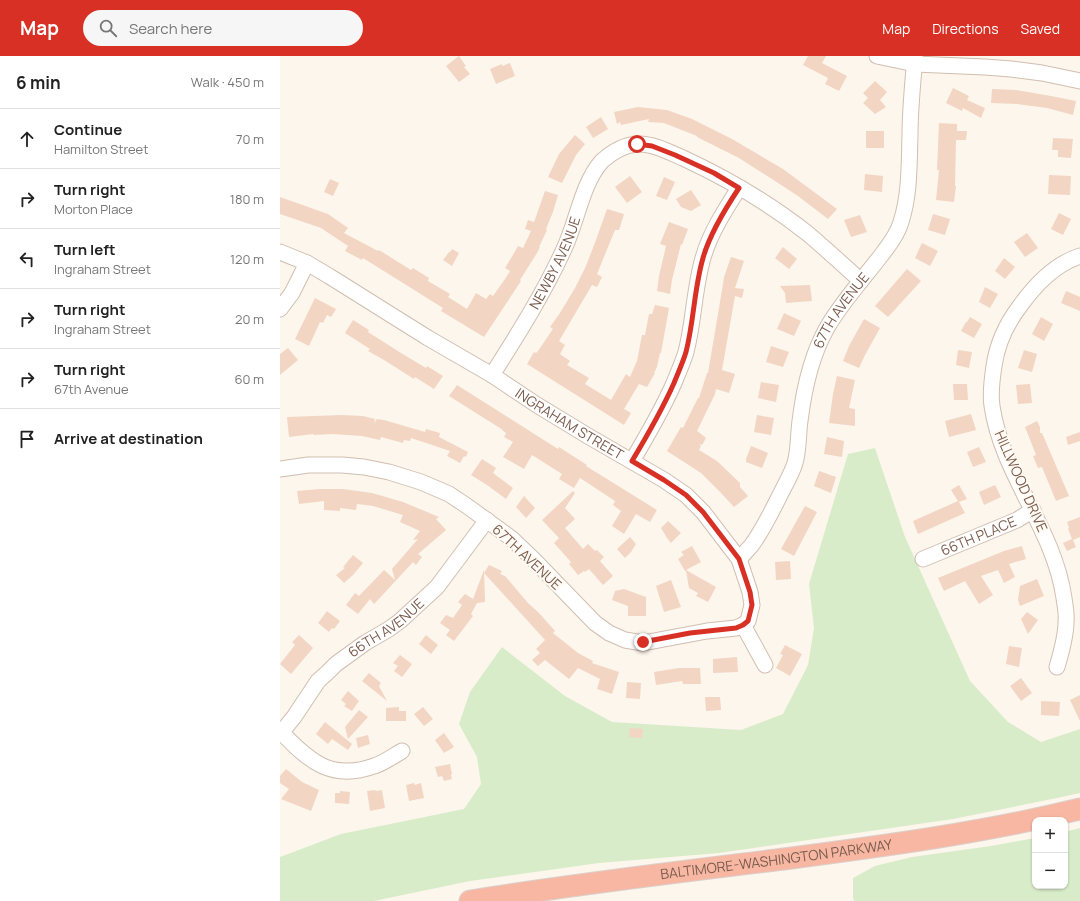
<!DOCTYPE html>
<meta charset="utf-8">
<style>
:root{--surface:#fff;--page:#f6f6f6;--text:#222;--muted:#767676;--line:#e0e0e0;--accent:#d93025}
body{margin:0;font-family:Manrope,sans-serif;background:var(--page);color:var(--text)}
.controls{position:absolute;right:12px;bottom:12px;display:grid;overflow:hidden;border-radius:8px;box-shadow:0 1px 3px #0004}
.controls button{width:36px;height:36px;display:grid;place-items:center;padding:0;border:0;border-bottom:1px solid var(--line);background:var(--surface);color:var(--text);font:20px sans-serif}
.stop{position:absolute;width:12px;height:12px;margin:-9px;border:3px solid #d93025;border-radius:50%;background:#fff}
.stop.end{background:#d93025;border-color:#fff;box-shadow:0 1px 4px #0008}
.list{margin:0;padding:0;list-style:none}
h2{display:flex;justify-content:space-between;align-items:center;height:52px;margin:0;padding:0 16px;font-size:17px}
h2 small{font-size:13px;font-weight:400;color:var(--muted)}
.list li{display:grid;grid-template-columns:26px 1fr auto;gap:12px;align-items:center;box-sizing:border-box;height:60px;padding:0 16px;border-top:1px solid var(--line)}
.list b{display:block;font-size:15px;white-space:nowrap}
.list p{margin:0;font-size:13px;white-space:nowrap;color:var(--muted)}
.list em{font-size:13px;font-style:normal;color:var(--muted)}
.icon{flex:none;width:22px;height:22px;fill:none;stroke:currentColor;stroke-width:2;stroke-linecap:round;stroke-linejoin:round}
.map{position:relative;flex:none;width:800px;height:845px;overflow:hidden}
header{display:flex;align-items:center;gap:24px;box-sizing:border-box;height:56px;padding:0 20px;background:var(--accent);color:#fff}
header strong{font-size:19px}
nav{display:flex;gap:22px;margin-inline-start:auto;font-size:14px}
.search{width:280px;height:36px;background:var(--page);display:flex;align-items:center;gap:10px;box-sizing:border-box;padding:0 14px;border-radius:22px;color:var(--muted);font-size:15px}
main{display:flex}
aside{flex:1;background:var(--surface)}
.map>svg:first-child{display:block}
</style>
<header>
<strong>Map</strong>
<div class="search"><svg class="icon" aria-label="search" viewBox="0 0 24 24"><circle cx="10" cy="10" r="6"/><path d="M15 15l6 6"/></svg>Search here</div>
<nav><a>Map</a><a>Directions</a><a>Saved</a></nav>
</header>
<main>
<aside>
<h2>6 min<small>Walk · 450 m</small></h2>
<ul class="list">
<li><svg class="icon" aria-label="ahead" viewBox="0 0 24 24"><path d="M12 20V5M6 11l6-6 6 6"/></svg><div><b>Continue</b><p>Hamilton Street</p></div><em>70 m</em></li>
<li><svg class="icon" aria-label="right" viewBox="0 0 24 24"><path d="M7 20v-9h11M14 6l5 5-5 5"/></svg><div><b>Turn right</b><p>Morton Place</p></div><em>180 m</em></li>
<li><svg class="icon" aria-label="left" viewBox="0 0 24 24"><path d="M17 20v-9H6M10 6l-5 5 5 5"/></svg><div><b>Turn left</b><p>Ingraham Street</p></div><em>120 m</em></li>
<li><svg class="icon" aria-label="right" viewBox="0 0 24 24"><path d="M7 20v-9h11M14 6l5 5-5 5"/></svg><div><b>Turn right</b><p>Ingraham Street</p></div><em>20 m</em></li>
<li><svg class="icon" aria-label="right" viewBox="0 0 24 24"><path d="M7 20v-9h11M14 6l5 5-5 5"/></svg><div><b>Turn right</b><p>67th Avenue</p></div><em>60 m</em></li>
<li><svg class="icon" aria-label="arrive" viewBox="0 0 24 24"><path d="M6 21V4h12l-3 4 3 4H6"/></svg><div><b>Arrive at destination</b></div></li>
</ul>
</aside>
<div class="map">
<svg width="800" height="845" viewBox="0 0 800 845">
<rect width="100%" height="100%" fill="#fdf6ec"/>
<!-- green -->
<g fill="#d8ecc9">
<polygon points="595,392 625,481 690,625 728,666 761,686 800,673 800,737 777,742 673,763 439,797 319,807 190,825 94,845 0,845 0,801 61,778 184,753 201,728 197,701 179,668 190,636 222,591 285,640 332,666 461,674 503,658 528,609 534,572 529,528 568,398"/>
<polygon points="800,772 800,845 574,845 573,841 573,822 595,810 632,801 711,790 755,782 755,830 785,830 785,776"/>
</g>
<!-- building -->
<g fill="#f3d5c3">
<polygon points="179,0 186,10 184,11 190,18 179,26 166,10"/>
<polygon points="528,0 546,0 542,7 567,20 559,35 545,28 548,22 523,9"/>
<polygon points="230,7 235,20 216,28 210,13 222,8 222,10"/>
<polygon points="595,25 607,36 600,44 606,51 595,58 583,47 588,42 583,37"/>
<polygon points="673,32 689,40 687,44 705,52 701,62 683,52 682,55 666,47"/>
<polygon points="712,33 736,34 771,40 796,45 793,59 767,52 737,48 711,47"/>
<polygon points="358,51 387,54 412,63 452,83 503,113 557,153 548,163 518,140 495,125 459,102 417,81 417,80 384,67 368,66 369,63 341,69 340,66 337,68 334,56"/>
<polygon points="321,61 328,73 313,82 306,71"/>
<polygon points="659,67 677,68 677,75 687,75 686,84 676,84 675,130 676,130 674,146 656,144 659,114 657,114"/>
<rect x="586" y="75" width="18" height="17"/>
<polygon points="295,79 305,88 296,99 282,127 268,121 279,98"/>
<polygon points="773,82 793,83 791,102 778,101 778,94 772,94"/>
<polygon points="585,118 603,120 602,136 584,134"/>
<polygon points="769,119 791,120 790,139 768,138"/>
<polygon points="350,120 362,136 347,147 335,131"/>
<polygon points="384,121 395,126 387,144 376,140"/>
<polygon points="50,123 59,127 53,140 44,136"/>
<polygon points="411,134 421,149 411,155 401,151 396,143"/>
<polygon points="265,135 278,139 273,156 266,173 267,174 259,191 260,191 257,197 240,224 241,225 204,281 161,255 163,252 83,202 82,204 65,195 68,190 41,172 0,158 0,141 48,158 68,172 64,177 98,195 99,194 131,214 133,212 149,222 148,225 170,238 168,241 187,253 196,237 206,243 210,238 213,240 225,223 230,215 225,212 234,197 238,190 243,192 251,175 245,173 248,164 254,166"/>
<polygon points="327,153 344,158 339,174 335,174 317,218 322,221 317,231 312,229 279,285 285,289 280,298 290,305 287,309 309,322 305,328 331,344 346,318 350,321 357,305 362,279 365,279 369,258 372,258 375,249 389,252 381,297 380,297 377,311 374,317 375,317 367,331 359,328 344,353 351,357 344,369 247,308 254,296 256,297 258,295 273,273 270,271 280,257 295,232 306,210 316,184"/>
<polygon points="779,157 791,163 783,179 771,173"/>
<polygon points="653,158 670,163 665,179 648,174"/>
<polygon points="580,159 587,176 571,181 564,164"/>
<polygon points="389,166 408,173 402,189 401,188 392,224 390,238 377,235 379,220 386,190 380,188"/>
<polygon points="747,177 758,192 745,201 734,186"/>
<polygon points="642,187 658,195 650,210 635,202"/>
<polygon points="503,191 517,203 509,213 495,202"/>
<polygon points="172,193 179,197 172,210 163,204 169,196 170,196"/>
<polygon points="451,201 464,205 455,232 464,233 462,242 455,240 442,314 455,318 449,337 436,333 435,338 417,375 416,374 426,382 422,389 419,388 421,390 419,394 437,405 460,427 460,431 468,440 454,451 441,437 421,417 387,395 401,371 403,372 418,342 419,342 427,317 428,317 442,234 444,221"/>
<polygon points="724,202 735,211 725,223 715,215"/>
<polygon points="627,213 641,225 608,261 595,250"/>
<polygon points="530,229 532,245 506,247 505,237 500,230"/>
<polygon points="705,231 718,238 710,252 699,246"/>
<polygon points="786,235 800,241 800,255 781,247"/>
<polygon points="35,242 56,253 51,261 47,259 43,267 40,266 29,290 15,283"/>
<polygon points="504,257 521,265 514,280 497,273"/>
<polygon points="690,261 702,268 694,282 681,275 686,266 687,266"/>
<polygon points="761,261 773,268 764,285 752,278"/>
<polygon points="584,263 600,272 585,299 579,312 563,305 569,290"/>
<polygon points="73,264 89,274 88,276 121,297 146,312 147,310 163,320 154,333 135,321 134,323 104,304 88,295 90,293 65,277"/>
<polygon points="491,290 509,296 503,311 486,306"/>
<polygon points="8,292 18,304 0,319 0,298"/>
<polygon points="678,294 692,296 689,312 676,309"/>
<polygon points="744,294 757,298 752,316 738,312"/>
<polygon points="557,320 575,324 569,352 575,353 575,370 549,367 553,338"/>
<polygon points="481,326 499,329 496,346 478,342"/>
<polygon points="673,328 687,328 688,344 674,344"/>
<polygon points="750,328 752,347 738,348 736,329"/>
<polygon points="177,329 278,393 279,391 307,409 306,410 377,454 370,466 356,458 344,478 332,470 341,455 333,449 335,445 300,422 294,432 279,423 282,418 252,399 244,413 223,401 233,386 224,381 226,377 222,374 223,374 169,340"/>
<polygon points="691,358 696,374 669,381 665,365"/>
<polygon points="62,359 83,360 95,363 94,367 97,363 104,364 145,376 146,373 160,377 159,381 188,396 186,401 184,400 180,407 167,400 170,395 131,382 130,385 124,384 123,387 101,381 100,384 82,380 52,378 34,379 33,378 9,381 7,361"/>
<polygon points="477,359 494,362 491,379 474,376"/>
<polygon points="757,365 760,371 760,377 762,377 789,440 776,445 762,411 758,412 753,400 756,399 745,371"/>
<polygon points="800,376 800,385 788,389 786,381"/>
<polygon points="547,381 564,385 562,401 544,398"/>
<polygon points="471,390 488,397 482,412 466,406 466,403"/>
<polygon points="699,391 706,406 693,411 687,396"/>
<polygon points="202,403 216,412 213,417 233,432 226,443 207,429 191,419"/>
<polygon points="539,415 556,421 551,437 534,430"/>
<polygon points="679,429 687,443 679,446 685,457 638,478 633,465 678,445 671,434"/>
<polygon points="715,429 721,441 704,449 699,436"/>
<polygon points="39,433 63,433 92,437 123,446 159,461 156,463 166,474 138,498 142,501 136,509 133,506 97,545 94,548 90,543 78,558 66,549 75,537 79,540 104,514 115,524 112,513 138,483 133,484 140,475 120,466 123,459 93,450 77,448 76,454 60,452 60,455 44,454 44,445 19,448 17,435"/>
<polygon points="293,435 295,437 285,452 295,463 285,472 303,493 308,488 315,495 317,494 324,501 320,505 333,520 323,529 309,513 305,516 304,515 298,519 289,508 291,506 274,487 279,482 262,464"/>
<polygon points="244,440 255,452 246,462 236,451"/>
<polygon points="525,450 537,456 514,500 501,493"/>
<polygon points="800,461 800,481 793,484 796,491 787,495 783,487 792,483 788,473 789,472 787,466"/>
<polygon points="388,465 401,477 391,487 387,482 381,472"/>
<polygon points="350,481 356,488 351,496 345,502 337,493"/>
<polygon points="412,490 421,506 406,514 436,531 428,546 416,540 418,537 409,532 406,515 405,515 398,503 404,499 401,496"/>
<polygon points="742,490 746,503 729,508 735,521 724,527 718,514 701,520 713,539 699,548 685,525 664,535 658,522 724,495"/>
<polygon points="73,499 83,507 73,519 64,527 56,519 65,512 63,511"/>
<polygon points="510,505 511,523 496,524 495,506"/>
<polygon points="209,509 222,515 220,518 225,520 248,547 259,557 275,575 273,577 298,597 313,605 312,607 339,616 332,638 317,633 320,623 298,612 289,623 265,604 258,610 252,604 260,597 256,593 265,584 204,517"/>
<polygon points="204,514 205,546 197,547 191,558 193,560 174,585 166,579 170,574 160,567 166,559 173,562 182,549 178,546 185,538 193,543"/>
<polygon points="757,523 764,540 740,550 738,544 740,530"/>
<polygon points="391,524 401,551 384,556 376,530"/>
<polygon points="344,533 366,541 366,560 348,560 348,550 332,544 335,535"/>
<polygon points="47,555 60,565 54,573 52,572 49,576 38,567"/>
<polygon points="747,556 758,564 748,578 741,563"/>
<polygon points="19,579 33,592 11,618 0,608 15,589 12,586"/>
<polygon points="146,579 158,589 151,598 139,588"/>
<polygon points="505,589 522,598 510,620 496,612 503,599 500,598"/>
<polygon points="729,590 742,592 739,611 726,608"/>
<polygon points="120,599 132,608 122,621 114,615 118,610 113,607"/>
<polygon points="457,601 458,616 433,617 433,603"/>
<polygon points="399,612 420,612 421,628 403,628 402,625 376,629 374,616"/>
<polygon points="89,617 101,627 99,630 107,645 82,625"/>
<polygon points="741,622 752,637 741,645 730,630"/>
<polygon points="347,626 361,627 360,643 346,642"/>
<polygon points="68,635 79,645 72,655 64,650 66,648 61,644"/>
<polygon points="800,639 800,665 790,644"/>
<polygon points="425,641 440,641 441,654 426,655"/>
<polygon points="761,645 780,646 779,660 761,659"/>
<polygon points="119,651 119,655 126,655 126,665 106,665 106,652"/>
<polygon points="143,651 153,663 144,670 134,658"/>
<polygon points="79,654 88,661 68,683 65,671"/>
<polygon points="45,666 72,688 68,694 52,683 48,688 36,678"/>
<polygon points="350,672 363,673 362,682 349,681"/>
<polygon points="164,677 174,691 164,697 155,684"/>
<polygon points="88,679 90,688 78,692 76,682"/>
<polygon points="170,708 172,718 171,719 172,723 164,725 162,720 158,721 155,711"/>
<polygon points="6,713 22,726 39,734 31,755 1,743 9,733 0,727 0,720"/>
<polygon points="134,727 135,729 141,727 144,742 129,745 126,729"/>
<polygon points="95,734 96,735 102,734 105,752 90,755 87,735"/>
<polygon points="60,735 70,736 69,748 55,747 55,737 60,737"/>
</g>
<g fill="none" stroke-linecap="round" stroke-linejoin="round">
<!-- minor casing -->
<g stroke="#d1beb0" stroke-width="17">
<g id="minor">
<polyline points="597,0 635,8 705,11 731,13 762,17 800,25"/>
<path id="s1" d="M0 196 27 207 49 220 148 282 212 319 257 349 308 380 384 424 406 439 423 456 459 503 470 536 472 549 468 565 463 569 456 572 427 575 363 587 345 584 329 577 315 567 254 504 231 482 187 450 169 438 141 426 109 416 84 411 62 409H28L0 413"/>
<polyline points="0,253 12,237 27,207"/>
<path id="s2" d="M212 319C238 278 264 237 284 193 297 166 302 127 322 105 331 97 344 89 357 88 372 87 389 96 403 102 446 122 489 147 527 177 545 192 563 209 581 225"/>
<path d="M352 405C367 380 382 354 394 327 398 317 403 306 406 296 414 265 414 233 423 202 430 177 445 154 459 132"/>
<path id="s3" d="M459 503C463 499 467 494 471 490 483 474 492 455 501 437 506 427 512 417 515 407 519 393 518 379 520 365 524 332 531 299 548 270 564 243 585 221 603 197 610 188 618 177 621 166 630 138 629 108 630 79 630 52 633 26 635 0"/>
<path id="s4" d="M643 503 737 464 753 454"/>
<polyline points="463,569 485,609"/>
<path d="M777 611C781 597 786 581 786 566 787 558 785 550 784 542 774 472 722 419 712 350 710 337 712 323 714 310 717 289 727 267 740 250 755 229 775 208 800 200"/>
<path d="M2 677C30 706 52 725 94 710 104 707 113 700 122 695"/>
<path id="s5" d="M0 678 14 661 38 625 48 616 56 608 85 587 109 573 120 565 157 531 207 464"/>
</g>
</g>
<!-- highway casing -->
<g stroke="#dad1cd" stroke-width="23">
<g id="highway">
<path id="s6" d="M190 845C295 828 399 816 504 803 603 790 702 777 800 753"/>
</g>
</g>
<!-- minor -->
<use href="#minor" stroke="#fff" stroke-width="15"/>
<!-- highway -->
<use href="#highway" stroke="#f7b7a3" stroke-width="21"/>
</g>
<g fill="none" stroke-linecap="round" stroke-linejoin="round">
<!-- route -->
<path stroke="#d93025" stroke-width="5" d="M357 88 372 90 395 99 434 117 459 132C445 153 430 177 423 202 414 233 414 265 406 296 403 306 398 317 394 327 382 354 367 380 352 405L384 424 406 439 423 456 459 503 470 536 472 549 468 565 463 569 456 572 410 577 363 586"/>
</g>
<g text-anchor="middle" stroke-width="4" stroke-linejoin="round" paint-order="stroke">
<!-- street labels -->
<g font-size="14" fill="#7a5c4d" stroke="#fffaf3">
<text dy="5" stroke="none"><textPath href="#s2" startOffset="129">NEWBY AVENUE</textPath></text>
<text dy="5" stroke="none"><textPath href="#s3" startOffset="274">67TH AVENUE</textPath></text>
<text dy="5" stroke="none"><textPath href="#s1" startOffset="337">INGRAHAM STREET</textPath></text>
<text transform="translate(741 425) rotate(66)" y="5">HILLWOOD DRIVE</text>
<text dy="5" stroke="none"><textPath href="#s4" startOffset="60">66TH PLACE</textPath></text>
<text transform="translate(247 501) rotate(43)" y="5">67TH AVENUE</text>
<text dy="5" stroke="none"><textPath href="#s5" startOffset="152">66TH AVENUE</textPath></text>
<text dy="5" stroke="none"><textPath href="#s6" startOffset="309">BALTIMORE-WASHINGTON PARKWAY</textPath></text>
</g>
</g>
</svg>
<div class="controls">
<button>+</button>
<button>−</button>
</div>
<div class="stop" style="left:357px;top:88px"></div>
<div class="stop end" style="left:363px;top:586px"></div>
</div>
</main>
